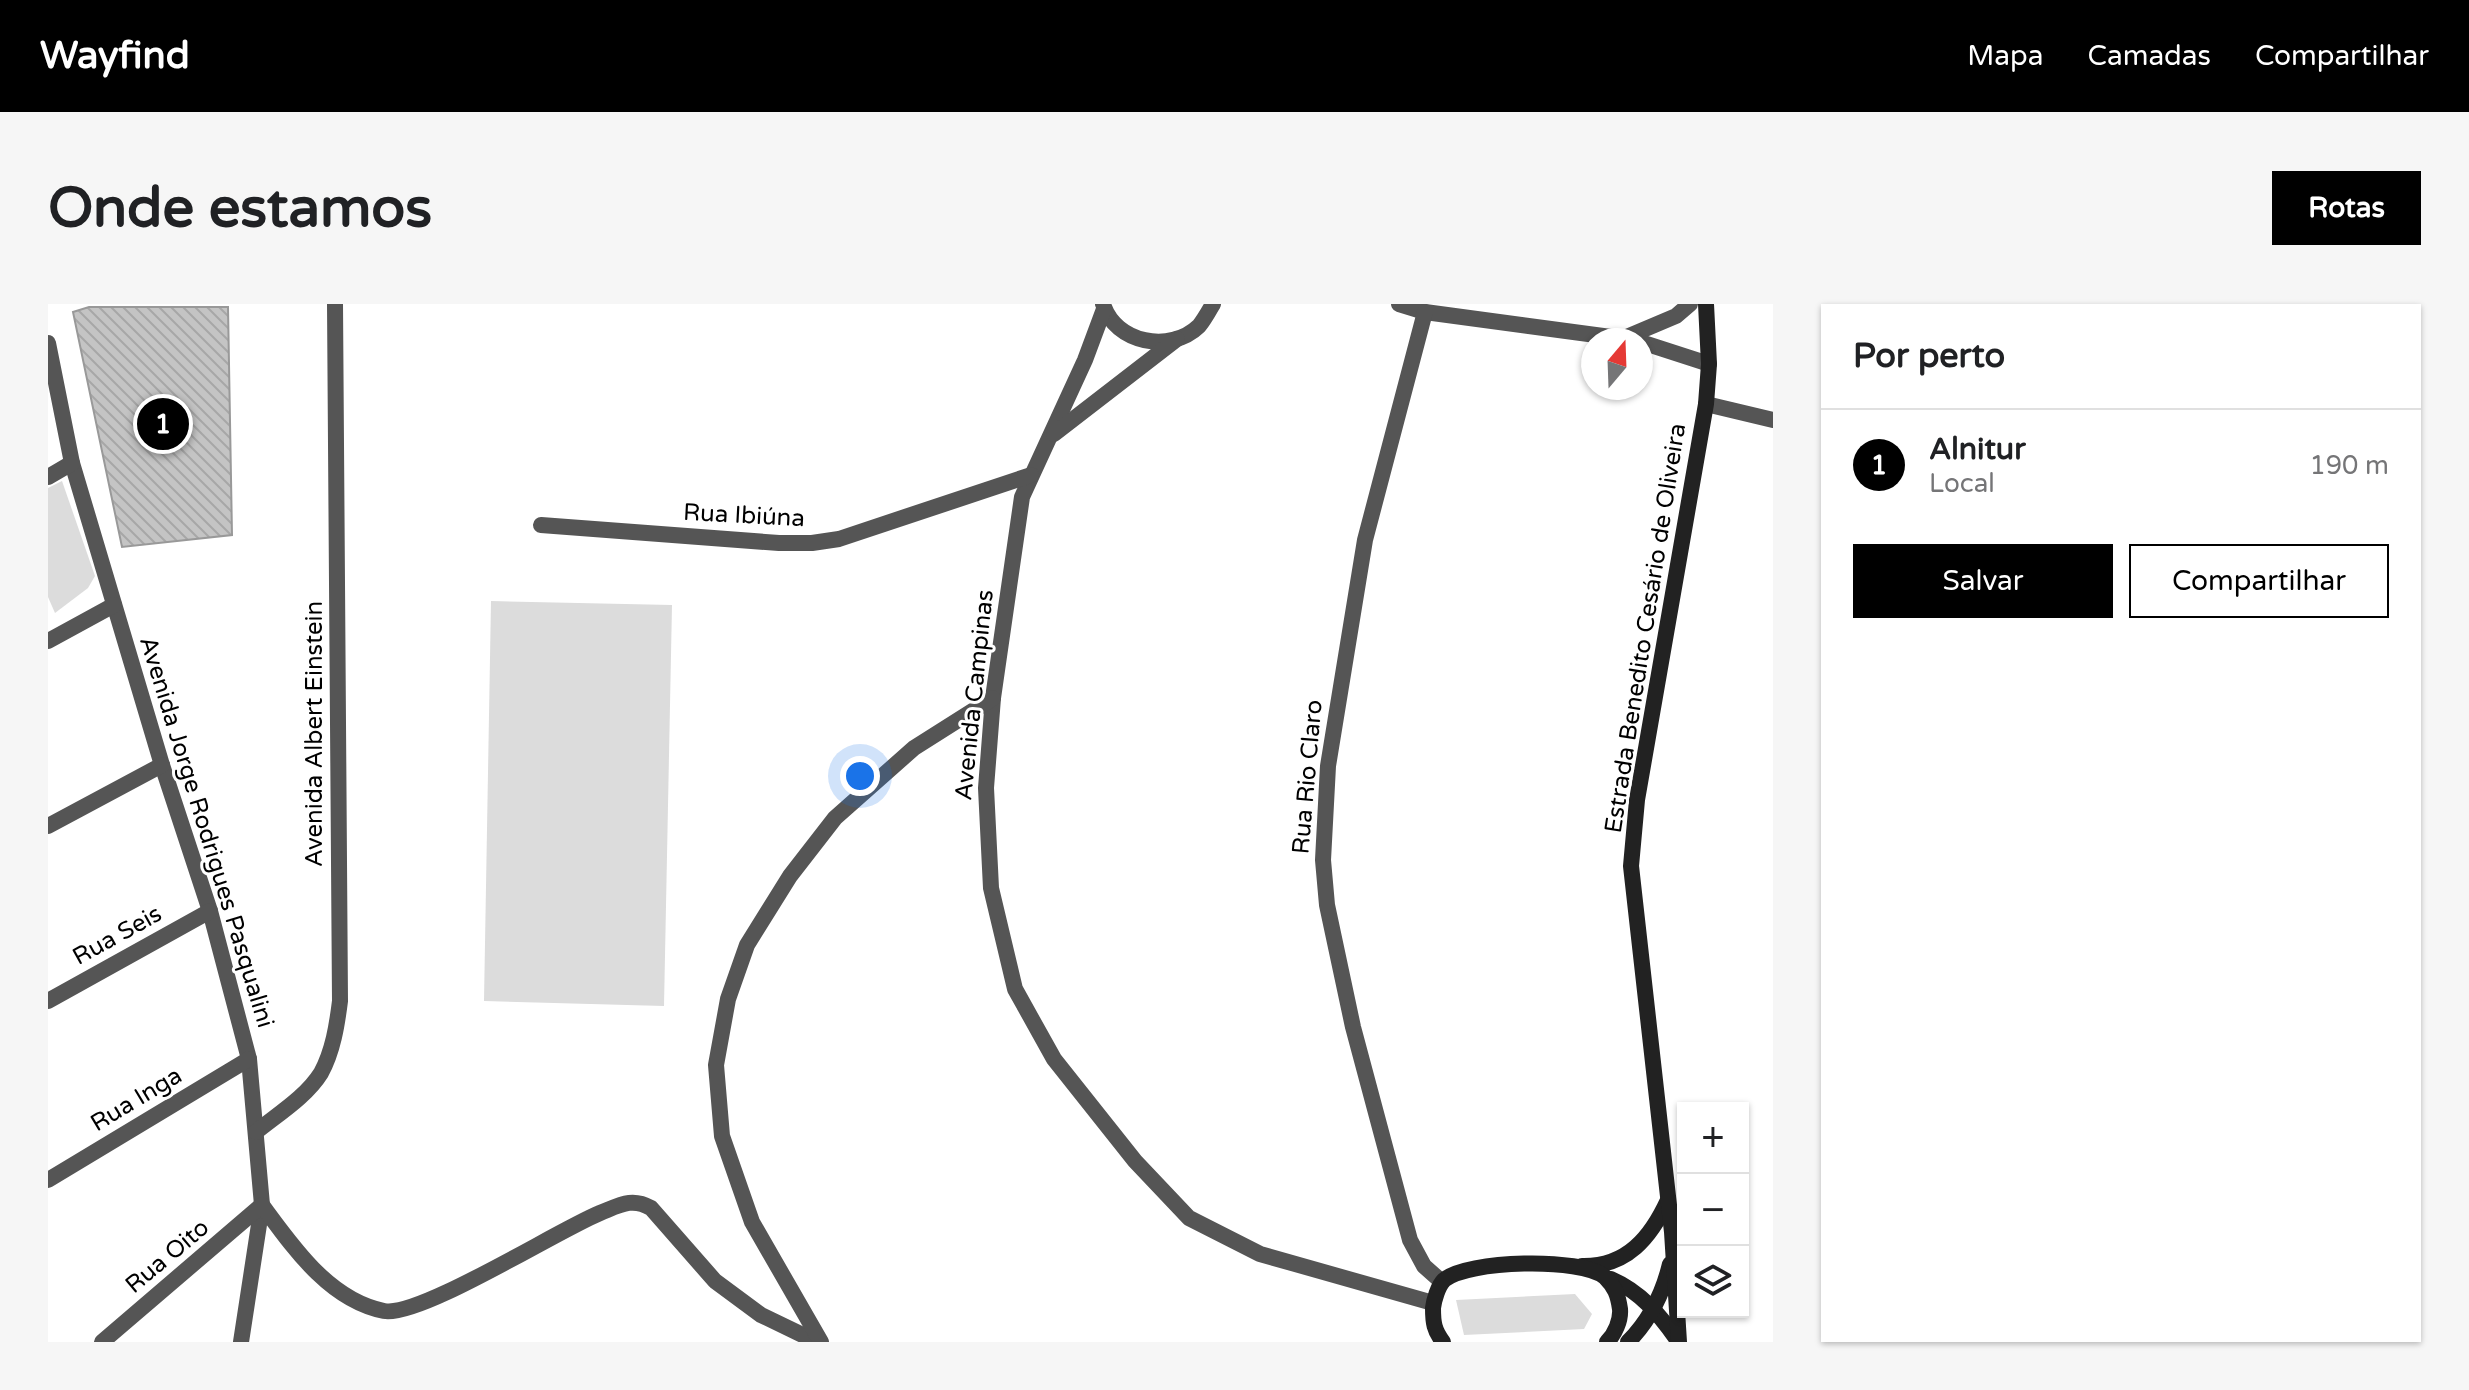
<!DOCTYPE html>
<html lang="pt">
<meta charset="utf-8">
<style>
:root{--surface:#fff;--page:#f6f6f6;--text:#202124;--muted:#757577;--line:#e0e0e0;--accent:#000}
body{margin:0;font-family:"Varela Round",sans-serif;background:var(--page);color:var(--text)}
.controls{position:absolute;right:24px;bottom:24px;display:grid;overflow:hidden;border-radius:0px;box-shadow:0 2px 6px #0004}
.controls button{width:72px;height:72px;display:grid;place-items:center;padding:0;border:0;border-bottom:2px solid var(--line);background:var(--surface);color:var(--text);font:40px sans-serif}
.compass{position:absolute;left:1533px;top:24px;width:72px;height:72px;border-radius:50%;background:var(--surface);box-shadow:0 2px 6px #0004;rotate:19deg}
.you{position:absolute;left:812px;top:472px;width:28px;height:28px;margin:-20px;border:6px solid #fff;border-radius:50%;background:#1a73e8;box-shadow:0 0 0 12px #1a73e833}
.badge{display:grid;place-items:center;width:52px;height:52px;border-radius:50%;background:var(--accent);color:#fff;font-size:26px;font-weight:700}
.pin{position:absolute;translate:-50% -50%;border:4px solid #fff;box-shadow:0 2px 8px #0006}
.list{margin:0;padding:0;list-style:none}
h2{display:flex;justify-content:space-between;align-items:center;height:104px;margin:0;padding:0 32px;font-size:34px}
h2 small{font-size:26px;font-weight:400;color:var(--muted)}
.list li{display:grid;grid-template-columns:52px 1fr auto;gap:24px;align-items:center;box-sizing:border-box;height:112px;padding:0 32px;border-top:2px solid var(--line)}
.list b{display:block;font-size:30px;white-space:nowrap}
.list p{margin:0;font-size:26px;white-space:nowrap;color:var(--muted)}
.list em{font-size:26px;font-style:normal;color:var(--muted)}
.actions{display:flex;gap:16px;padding:24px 32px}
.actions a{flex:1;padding:18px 0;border:2px solid var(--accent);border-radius:0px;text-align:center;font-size:28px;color:var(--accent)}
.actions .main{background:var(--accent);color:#fff}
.icon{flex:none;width:44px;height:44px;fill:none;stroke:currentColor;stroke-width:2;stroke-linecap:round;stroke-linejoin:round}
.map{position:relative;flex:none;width:1725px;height:1038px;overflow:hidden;border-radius:0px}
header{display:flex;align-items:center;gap:48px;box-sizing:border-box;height:112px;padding:0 40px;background:var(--accent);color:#fff}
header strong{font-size:38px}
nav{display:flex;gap:44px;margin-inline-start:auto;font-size:28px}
.intro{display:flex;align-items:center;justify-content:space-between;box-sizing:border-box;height:192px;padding:0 48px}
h1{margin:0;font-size:56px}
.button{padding:20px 36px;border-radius:0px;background:var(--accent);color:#fff;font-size:28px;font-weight:700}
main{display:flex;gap:48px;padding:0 48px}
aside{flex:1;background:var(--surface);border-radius:0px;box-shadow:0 2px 6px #0004}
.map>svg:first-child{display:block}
</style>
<header>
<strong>Wayfind</strong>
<nav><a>Mapa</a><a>Camadas</a><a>Compartilhar</a></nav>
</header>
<div class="intro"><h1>Onde estamos</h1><a class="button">Rotas</a></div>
<main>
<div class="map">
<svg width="1725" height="1038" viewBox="0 0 1725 1038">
<defs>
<pattern id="building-back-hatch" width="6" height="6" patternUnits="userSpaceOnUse" patternTransform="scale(2)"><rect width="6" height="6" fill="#c4c4c4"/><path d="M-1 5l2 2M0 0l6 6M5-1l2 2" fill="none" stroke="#a7a7a7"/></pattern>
</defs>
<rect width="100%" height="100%" fill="#fff"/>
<!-- green -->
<g fill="#dcdcdc">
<polygon points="14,177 47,272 40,284 7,309 0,293 0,184"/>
<polygon points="443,297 624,301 616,702 436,697"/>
<polygon points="1527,990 1544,1010 1536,1025 1416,1031 1408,996"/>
</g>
<!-- building -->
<polygon fill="url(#building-back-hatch)" stroke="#999" stroke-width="2" points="41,3 180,3 184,231 74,243 25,8"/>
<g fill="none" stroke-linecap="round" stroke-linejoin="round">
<!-- minor -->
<g stroke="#555" stroke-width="16">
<path d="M1055 0C1067 39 1122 50 1151 22 1156 16 1161 7 1165 0"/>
<polyline points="1351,0 1377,8 1585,36"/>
<polyline points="1056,5 1037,56 974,193 945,394 938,484 943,584 967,685 1006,755 1087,857 1141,914 1212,950 1385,999"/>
<polyline points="1377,8 1317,236 1280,462 1275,556 1279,601 1305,723 1362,936 1376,962 1394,978"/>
<polyline points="1576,34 1628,12 1642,0"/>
<polyline points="1593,38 1661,60"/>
<polyline points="0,39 24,159 114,461 162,607 201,755 214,901 193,1038"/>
<polyline points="1006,130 1129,35"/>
<polyline points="0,173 24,159"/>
<polyline points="493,221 731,239 764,239 791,235 983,171"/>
<polyline points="0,337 66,301"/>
<polyline points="0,522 114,461"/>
<polyline points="0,697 162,607"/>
<path d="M208 828C230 810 258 793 273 769 285 747 289 721 292 697L287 0"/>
<polyline points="0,876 201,755"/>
<path d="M54 1038 214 901C245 943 281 996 336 1007 371 1014 510 926 552 909 572 901 584 893 603 904L667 977 713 1011 769 1038"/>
<polyline points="773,1038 704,918 674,832 668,761 680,695 699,641 742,572 787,514 866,444 945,394"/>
</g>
<!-- tertiary -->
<polyline stroke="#555" stroke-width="16" points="1658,100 1725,116"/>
<!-- secondary -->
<g stroke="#222" stroke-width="16">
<path d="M1534 962C1579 963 1603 933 1620 896"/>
<path d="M1563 975C1593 988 1612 1011 1630 1037"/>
<path d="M1395 1038C1386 1026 1385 1019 1385 1004 1386 996 1390 982 1396 976 1419 956 1533 953 1557 973 1567 983 1570 991 1572 1005 1573 1016 1567 1030 1559 1038"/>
<path d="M1580 1038C1601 1017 1615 989 1622 960"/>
<polyline points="1631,1038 1624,928 1583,562 1589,496 1658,100 1661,60 1658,0"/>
</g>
</g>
<g text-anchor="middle" stroke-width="6" stroke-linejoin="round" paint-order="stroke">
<!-- street labels -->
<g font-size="24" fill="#000" stroke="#fff">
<text transform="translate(696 211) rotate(3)" y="8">Rua Ibiúna</text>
<text transform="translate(1597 324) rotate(-81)" y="8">Estrada Benedito Cesário de Oliveira</text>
<text transform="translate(926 391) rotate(-84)" y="8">Avenida Campinas</text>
<text transform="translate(266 430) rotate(-90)" y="8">Avenida Albert Einstein</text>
<text transform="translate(1259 473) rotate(-85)" y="8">Rua Rio Claro</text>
<text transform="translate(159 528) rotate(73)" y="8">Avenida Jorge Rodrigues Pasqualini</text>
<text transform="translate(69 631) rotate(-29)" y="8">Rua Seis</text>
<text transform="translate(88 795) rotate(-31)" y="8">Rua Inga</text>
<text transform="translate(119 952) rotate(-40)" y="8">Rua Oito</text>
</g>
</g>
</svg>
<div class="controls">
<button>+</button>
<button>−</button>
<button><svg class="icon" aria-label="layers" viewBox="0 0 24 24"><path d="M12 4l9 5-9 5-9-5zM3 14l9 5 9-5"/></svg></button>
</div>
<svg class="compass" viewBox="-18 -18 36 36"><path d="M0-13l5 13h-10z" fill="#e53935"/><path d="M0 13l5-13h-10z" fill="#757577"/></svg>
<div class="you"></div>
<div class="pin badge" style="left:115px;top:120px">1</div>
</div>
<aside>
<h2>Por perto<small></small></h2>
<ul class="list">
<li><span class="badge">1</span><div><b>Alnitur</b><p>Local</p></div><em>190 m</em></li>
</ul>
<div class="actions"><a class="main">Salvar</a><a>Compartilhar</a></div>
</aside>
</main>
